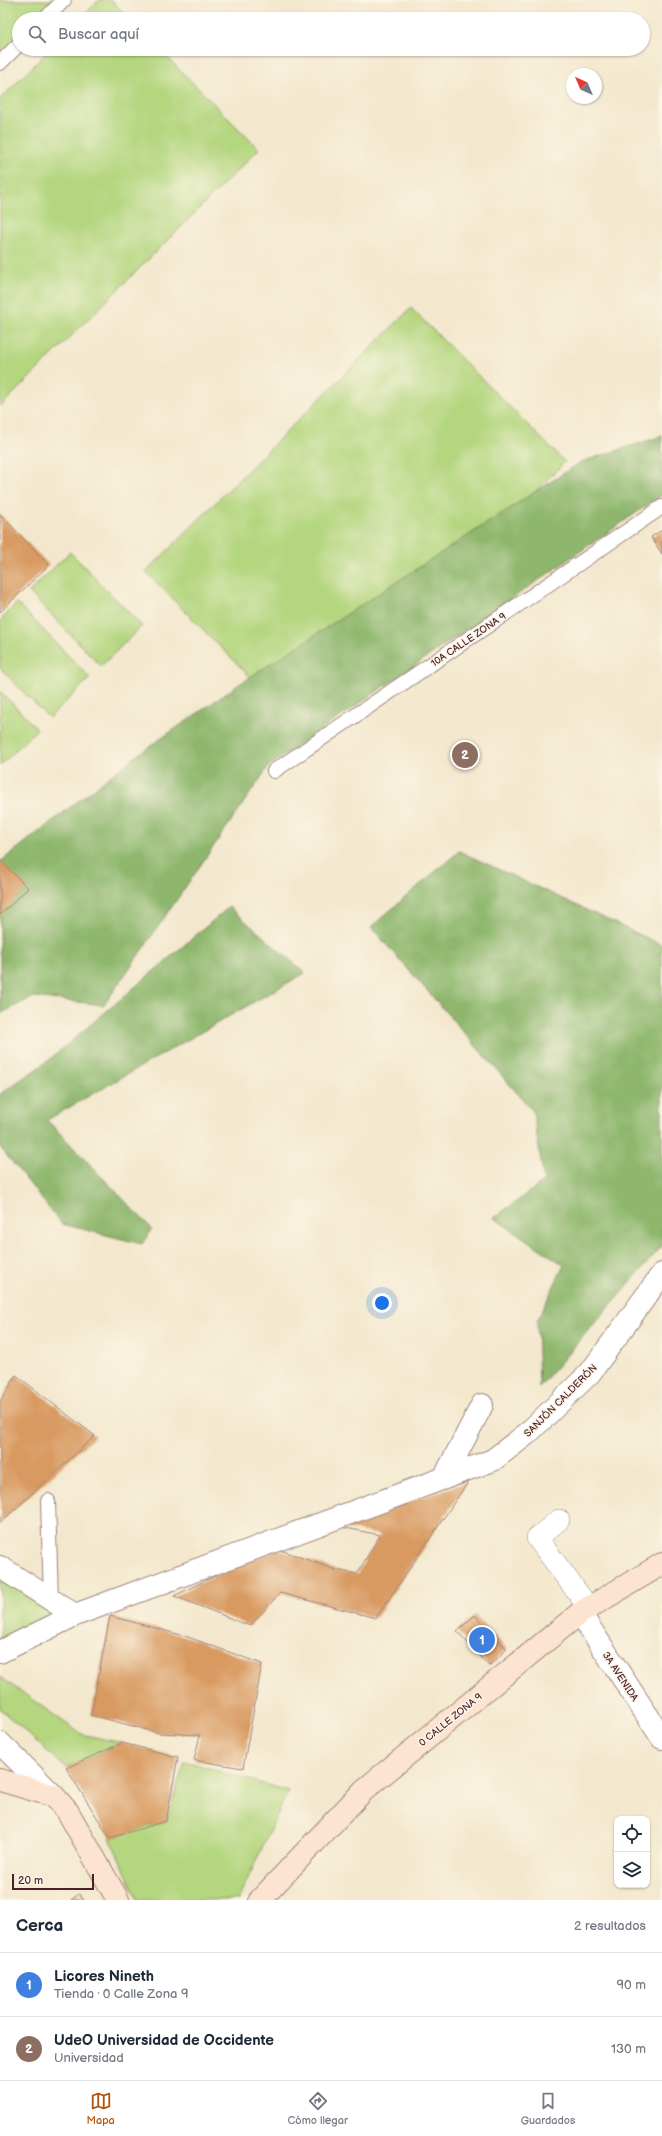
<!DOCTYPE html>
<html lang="es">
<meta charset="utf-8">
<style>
:root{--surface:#fff;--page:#f2f2f3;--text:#1f2937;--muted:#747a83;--line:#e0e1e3;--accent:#b45309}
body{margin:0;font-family:"Balsamiq Sans",sans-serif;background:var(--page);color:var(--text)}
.controls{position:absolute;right:12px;bottom:12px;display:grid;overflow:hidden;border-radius:8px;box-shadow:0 1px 3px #0004}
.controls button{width:36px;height:36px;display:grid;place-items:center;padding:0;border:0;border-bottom:1px solid var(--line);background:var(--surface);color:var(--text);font:20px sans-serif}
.compass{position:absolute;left:566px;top:68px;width:36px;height:36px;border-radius:50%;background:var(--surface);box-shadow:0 1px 3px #0004;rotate:316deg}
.scale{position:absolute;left:12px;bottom:10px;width:82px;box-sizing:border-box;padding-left:4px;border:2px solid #4a1f2b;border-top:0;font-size:11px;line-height:14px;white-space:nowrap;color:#4a1f2b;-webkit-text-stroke:3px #fcf5e5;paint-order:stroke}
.you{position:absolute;left:382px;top:1303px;width:14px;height:14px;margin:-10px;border:3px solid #fff;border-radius:50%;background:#1a73e8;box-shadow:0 0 0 6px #1a73e833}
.badge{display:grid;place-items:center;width:26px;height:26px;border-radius:50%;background:var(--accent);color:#fff;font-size:13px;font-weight:700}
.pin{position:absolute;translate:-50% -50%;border:2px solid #fff;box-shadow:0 1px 4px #0006}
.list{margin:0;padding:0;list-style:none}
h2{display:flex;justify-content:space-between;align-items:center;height:52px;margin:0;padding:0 16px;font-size:17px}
h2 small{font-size:13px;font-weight:400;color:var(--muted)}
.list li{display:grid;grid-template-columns:26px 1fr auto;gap:12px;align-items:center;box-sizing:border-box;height:64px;padding:0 16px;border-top:1px solid var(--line)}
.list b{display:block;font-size:15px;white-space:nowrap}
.list p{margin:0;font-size:13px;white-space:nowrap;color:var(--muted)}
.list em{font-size:13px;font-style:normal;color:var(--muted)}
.icon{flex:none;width:22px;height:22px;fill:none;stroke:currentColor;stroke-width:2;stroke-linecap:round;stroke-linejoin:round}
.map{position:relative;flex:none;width:662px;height:1900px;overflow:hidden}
.search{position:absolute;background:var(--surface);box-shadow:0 1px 3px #0004;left:12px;right:12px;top:12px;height:44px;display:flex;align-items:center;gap:10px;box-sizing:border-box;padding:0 14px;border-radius:22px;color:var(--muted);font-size:15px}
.sheet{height:180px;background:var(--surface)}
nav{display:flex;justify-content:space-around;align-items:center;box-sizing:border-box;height:56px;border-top:1px solid var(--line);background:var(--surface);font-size:11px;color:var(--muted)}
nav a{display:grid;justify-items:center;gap:2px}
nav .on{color:var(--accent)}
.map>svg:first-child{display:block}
</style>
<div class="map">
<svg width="662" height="1900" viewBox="0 0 662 1900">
<rect width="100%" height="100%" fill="#fcf5e5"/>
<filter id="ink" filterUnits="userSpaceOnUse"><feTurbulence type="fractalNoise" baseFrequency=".025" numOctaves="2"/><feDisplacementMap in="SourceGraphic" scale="8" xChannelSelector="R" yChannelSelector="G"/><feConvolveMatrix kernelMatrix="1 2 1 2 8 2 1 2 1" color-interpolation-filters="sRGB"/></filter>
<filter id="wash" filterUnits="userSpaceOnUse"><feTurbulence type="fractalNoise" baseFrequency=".012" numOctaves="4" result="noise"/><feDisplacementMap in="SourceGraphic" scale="16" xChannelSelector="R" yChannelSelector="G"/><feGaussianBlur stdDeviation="0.9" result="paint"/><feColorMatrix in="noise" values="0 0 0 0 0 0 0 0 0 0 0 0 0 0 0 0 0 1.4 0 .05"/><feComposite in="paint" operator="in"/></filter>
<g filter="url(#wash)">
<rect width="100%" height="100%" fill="#f3e8cd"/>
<!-- green -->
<g fill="#b3d67e" stroke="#7e7a54">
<polygon points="0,0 62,0 42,19 19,19 19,41 0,59"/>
<polygon points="99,0 111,0 130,19 80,19"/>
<polygon points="50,49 159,49 259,149 0,407 0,99"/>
<polygon points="411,308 565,462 299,726 146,572"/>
<polygon points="70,552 142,626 101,666 29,592"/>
<polygon points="17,603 90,678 49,718 0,668 0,621"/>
<polygon points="0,691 37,729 0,766"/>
<polygon points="0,1576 60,1614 0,1642"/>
<polygon points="0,1677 81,1734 122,1743 66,1768 0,1709"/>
<polygon points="185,1761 288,1791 238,1900 138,1900 110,1838 166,1821"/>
</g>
<!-- forest -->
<g fill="#8eb76d" stroke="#6c6b4c">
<polygon points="662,436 662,495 269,766 104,1005 33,997 0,1014 0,862 136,756 238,685 581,462"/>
<polygon points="459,851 662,945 662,1246 539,1387 537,1321 564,1265 494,1218 544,1181 533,1111 371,927"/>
<polygon points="229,907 305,973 47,1120 152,1229 142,1244 62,1224 0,1147 0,1094 49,1060"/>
</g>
<g id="blocks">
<!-- building -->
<g fill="#d89a61">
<polygon points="0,514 49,565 0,612"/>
<polygon points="662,530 662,554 651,537"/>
<polygon points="0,860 28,888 0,915"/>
<polygon points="16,1375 95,1436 0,1523 0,1402"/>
<polygon points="468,1482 376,1618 280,1593 250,1626 174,1596 229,1569 278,1549 336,1570 357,1574 380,1535 341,1527 373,1513"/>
<polygon points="475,1615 507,1649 489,1666 457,1631"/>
<polygon points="110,1616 185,1636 262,1664 243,1768 194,1760 200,1735 159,1733 91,1715"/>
<polygon points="122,1743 178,1757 166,1821 110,1838 66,1768"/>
<polygon points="79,1894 84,1900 71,1900"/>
</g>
</g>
</g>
<g filter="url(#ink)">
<use href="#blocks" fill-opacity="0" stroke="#9e847c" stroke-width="1"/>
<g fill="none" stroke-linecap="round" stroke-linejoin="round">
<!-- service casing -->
<g stroke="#9e847c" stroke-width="16">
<g id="service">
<polyline points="45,19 64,0"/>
<polyline points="0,63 19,44"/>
<polyline points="274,771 662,507"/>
<polyline points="48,1501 51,1600"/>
</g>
</g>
<!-- pedestrian casing -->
<g stroke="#9e847c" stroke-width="22">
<polyline id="pedestrian" points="559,1520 537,1538 589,1608"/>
</g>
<!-- minor casing -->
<g stroke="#9e847c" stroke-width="24">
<g id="minor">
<polyline points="444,1478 482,1405"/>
<polyline points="0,1567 75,1615"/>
<polyline points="580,1613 662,1738"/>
<polyline points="0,1652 75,1615 493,1460 528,1433 590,1373 662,1274"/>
<polyline points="0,1743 54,1796"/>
</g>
</g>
<!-- secondary casing -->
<g stroke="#9e847c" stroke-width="24">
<g id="secondary">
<polyline points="0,1780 54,1796 68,1812 118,1900"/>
<polyline points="260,1900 364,1790 580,1613 662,1564"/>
</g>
</g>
<!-- service -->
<use href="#service" stroke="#fff" stroke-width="14"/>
<!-- pedestrian -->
<use href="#pedestrian" stroke="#fff" stroke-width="21"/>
<!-- minor -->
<use href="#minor" stroke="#fff" stroke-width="22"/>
<!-- secondary -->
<use href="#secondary" stroke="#fde4d1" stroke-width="22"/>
</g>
</g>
<g text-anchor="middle" stroke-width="3" stroke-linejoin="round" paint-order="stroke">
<!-- street labels -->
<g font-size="10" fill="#4a1f2b" stroke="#fcf5e5">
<text transform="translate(468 639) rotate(-34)" y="4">10A CALLE ZONA 9</text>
<text transform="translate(560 1400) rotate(-45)" y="4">SANJÓN CALDERÓN</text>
<text transform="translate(621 1676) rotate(57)" y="4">3A AVENIDA</text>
<text transform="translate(450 1719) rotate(-39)" y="4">0 CALLE ZONA 9</text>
</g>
</g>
</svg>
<div class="controls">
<button><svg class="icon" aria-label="locate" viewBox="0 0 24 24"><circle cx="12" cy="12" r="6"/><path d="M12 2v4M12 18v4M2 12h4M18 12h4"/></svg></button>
<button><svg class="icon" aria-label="layers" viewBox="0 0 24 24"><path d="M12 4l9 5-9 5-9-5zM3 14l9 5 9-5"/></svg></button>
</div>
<svg class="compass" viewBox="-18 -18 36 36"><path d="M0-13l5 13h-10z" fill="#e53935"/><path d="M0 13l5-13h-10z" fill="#747a83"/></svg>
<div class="scale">20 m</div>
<div class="you"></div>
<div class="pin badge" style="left:482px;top:1640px;background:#3f7fe0">1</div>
<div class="pin badge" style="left:465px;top:755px;background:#8d6e63">2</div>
<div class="search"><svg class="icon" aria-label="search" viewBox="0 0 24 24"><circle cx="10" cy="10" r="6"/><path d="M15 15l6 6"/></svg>Buscar aquí</div>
</div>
<section class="sheet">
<h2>Cerca<small>2 resultados</small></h2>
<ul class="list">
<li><span class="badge" style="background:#3f7fe0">1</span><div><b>Licores Nineth</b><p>Tienda · 0 Calle Zona 9</p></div><em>90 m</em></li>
<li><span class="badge" style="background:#8d6e63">2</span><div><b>UdeO Universidad de Occidente</b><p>Universidad</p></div><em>130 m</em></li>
</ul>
</section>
<nav>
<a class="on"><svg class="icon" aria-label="map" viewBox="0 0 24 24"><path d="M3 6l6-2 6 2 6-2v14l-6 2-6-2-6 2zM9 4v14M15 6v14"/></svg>Mapa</a>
<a><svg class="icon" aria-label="directions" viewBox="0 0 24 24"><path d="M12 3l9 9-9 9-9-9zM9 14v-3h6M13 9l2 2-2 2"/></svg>Cómo llegar</a>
<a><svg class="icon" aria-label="saved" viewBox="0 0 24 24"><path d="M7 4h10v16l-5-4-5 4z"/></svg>Guardados</a>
</nav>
